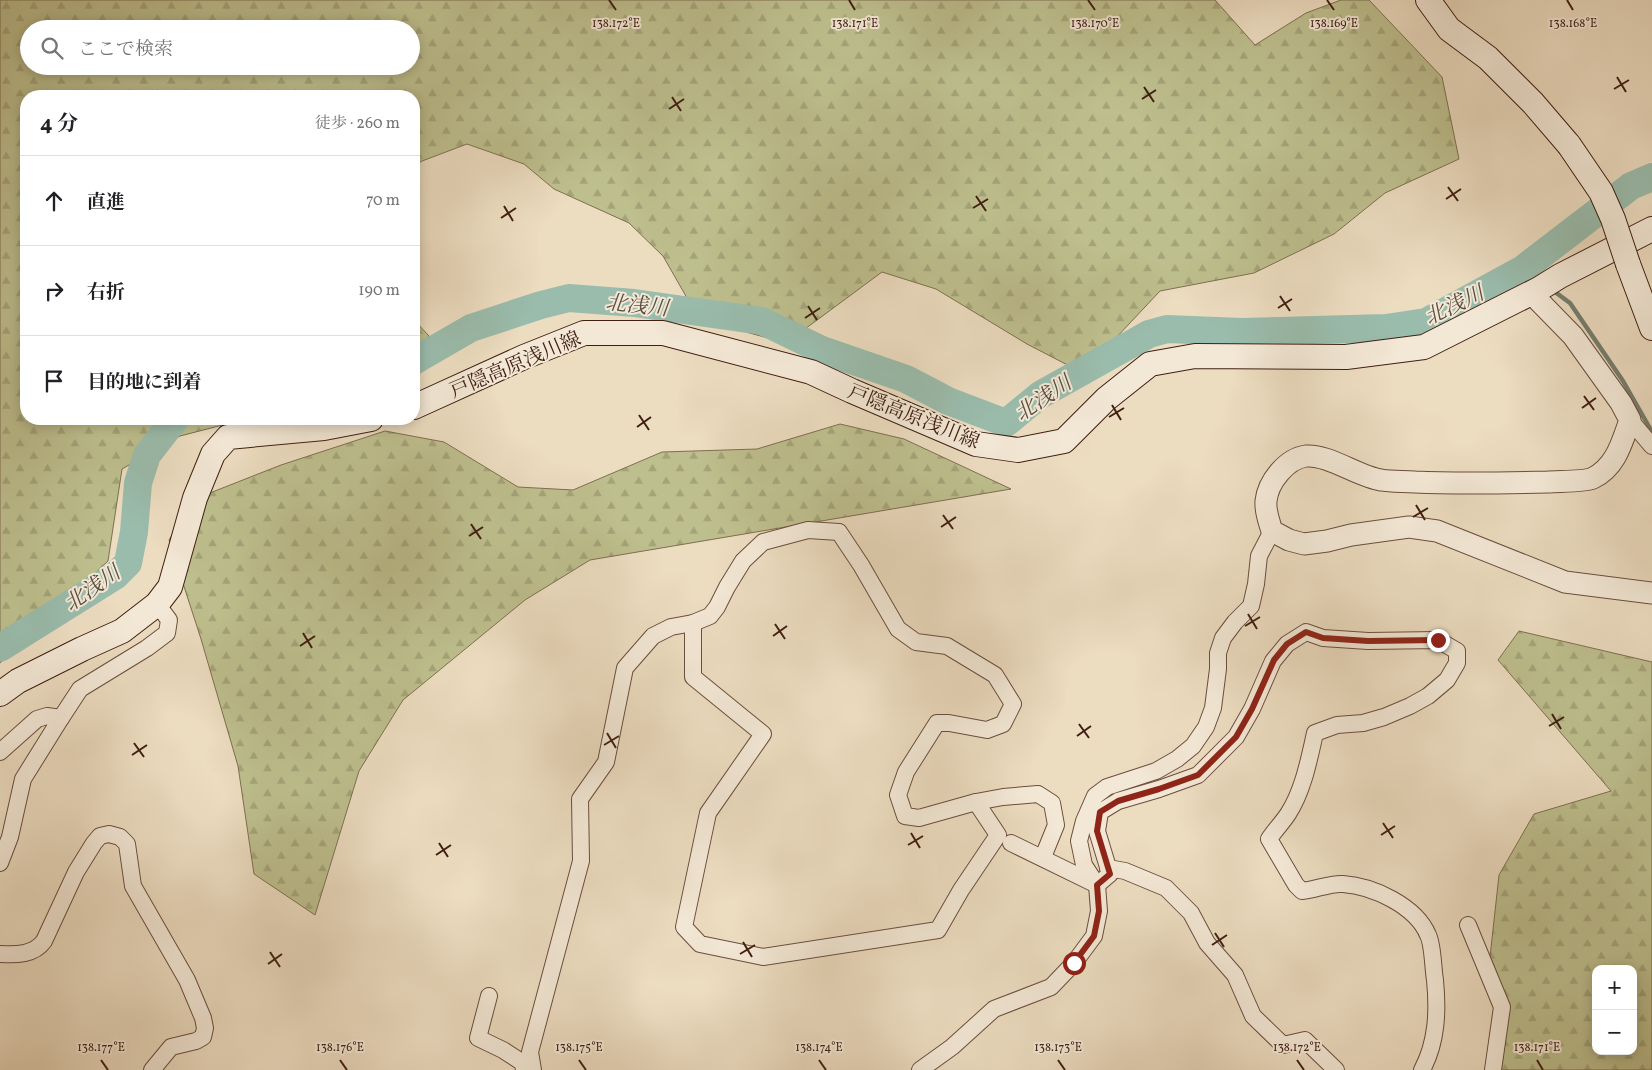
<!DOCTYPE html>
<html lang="ja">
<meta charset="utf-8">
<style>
:root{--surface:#fff;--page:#f6f6f6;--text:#202124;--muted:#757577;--line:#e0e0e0}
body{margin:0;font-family:Vollkorn,"Noto Serif JP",serif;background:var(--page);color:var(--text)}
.controls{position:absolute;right:15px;bottom:15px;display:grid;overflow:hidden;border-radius:10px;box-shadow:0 2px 12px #0003}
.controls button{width:45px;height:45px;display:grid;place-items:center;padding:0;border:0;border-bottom:1px solid var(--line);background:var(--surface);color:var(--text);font:25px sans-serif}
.stop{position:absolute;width:15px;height:15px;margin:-11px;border:4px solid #8f2418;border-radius:50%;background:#fff}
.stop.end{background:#8f2418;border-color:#fff;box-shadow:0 1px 5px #0008}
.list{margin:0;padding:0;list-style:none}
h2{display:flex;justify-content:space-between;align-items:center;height:65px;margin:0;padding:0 20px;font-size:21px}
h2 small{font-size:16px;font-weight:400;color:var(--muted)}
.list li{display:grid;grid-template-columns:32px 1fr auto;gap:15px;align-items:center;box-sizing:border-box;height:90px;padding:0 20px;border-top:1px solid var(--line)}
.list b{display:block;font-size:19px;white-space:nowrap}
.list em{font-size:16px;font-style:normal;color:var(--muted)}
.icon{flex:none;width:28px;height:28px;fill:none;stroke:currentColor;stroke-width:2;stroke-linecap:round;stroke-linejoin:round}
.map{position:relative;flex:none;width:1652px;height:1070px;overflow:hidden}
.search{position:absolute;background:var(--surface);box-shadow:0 2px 12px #0003;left:20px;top:20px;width:400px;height:55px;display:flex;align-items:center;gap:12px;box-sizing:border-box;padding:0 18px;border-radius:28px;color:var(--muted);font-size:19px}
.panel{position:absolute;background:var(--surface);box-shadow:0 2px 12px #0003;left:20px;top:90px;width:400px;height:335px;border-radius:20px}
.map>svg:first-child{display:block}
</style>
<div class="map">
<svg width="1652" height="1070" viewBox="0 0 1652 1070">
<defs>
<pattern id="forest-firs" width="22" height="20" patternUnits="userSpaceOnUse" patternTransform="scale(1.25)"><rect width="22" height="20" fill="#bebf8e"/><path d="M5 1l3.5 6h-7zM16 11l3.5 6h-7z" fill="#a4a479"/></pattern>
</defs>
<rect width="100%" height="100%" fill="#ecdcc0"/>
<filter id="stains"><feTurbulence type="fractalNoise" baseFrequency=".004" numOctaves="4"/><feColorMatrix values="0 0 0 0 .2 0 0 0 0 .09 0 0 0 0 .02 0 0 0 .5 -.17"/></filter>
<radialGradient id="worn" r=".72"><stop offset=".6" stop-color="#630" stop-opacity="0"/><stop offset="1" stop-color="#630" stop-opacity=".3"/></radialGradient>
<!-- forest -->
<g fill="url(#forest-firs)" stroke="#7f6f50" fill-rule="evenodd">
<path d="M0 0H1215L1255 45 1306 13 1341 0H1369L1442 77 1459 159 1385 193 1334 234 1254 273 1160 291 1083 373 1027 344 936 289 882 272 786 343 699 319 663 256 629 223 554 189 524 164 467 144 422 161 414 167V96H26V419H246L180 436 122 469 108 561 0 663ZM29 29H411V66H29Z"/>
<polygon points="414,320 429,336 414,362"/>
<polygon points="840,424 904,439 1011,489 590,560 525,600 403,700 359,771 315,915 254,874 238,766 201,639 169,540 192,500 281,465 385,431 444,442 518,487 573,490 662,452 757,449"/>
<path d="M1519 631 1652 662V1070H1498L1490 957 1499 875 1534 814 1611 791 1498 660ZM1596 969H1633V1051H1596Z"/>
</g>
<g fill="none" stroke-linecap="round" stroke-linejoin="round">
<!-- stream -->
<g stroke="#767d6e" stroke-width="4.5">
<polyline points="1523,269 1539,280"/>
<polyline points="1551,289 1570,303 1623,381 1652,432"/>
</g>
<!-- river -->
<g stroke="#9abcac" stroke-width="28">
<polyline points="414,361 471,328 541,305 569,298 634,303 762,321 822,350 906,379 948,401 1006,423 1040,395 1149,334 1167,329 1242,332 1386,328 1426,322 1523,269 1631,186 1652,177"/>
<polyline points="0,648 115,576 128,563 134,532 138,483 147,455 175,419"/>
</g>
<!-- minor casing -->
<g stroke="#6b4e3e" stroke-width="18">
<g id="minor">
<polyline points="1630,420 1652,446"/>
<polyline points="693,623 710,616 717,607 727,587 743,561 763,542 808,530 839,532 861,565 898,629 916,642 947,646 995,675 1013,704 1003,724 987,730 949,723 937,723 906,772 898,795 905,816 919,818 976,802 1003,797 1038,794 1052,803 1056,825 1043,857"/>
<polyline points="61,718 80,689 147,648 167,633 169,620 157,604"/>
<polyline points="0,752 37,719 47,716 61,718 23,779 10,837 0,863"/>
<polyline points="1011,843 1095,884"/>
<polyline points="1108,868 1125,871 1166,888 1191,913 1207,943 1235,975 1253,1016 1283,1045 1305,1040 1336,1070"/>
<path d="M1097 885 1110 874 1097 831 1100 812 1118 801 1159 789 1198 775 1236 737 1252 709 1273 661 1287 644 1306 632 1323 638 1368 641 1438 640 1457 651V663L1447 680 1428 696 1410 706 1384 717 1363 723 1337 725 1315 733C1309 760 1303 791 1288 814 1282 823 1275 830 1269 839L1296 885 1302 891C1315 890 1330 883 1343 884 1373 886 1416 906 1428 935 1433 944 1433 969 1435 980 1438 1011 1437 1042 1422 1070"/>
<polyline points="1468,925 1502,1007 1493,1070"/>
<path d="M0 954C16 955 34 955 44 941L76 872 94 843 100 836 109 834 120 837 127 844 133 886 187 980 203 1018 205 1028 203 1037 196 1041 171 1047 152 1070"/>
<polyline points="489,996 478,1038 503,1050 523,1063 524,1070"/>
<polyline points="533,1070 530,1052 581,861 580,799 606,762 625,668 653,636 671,627 693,623 693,677 763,734 708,813 684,927 700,944 763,957 938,930 961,890 998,835 976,802"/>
<polyline points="920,1070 952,1047 994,1009 1051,987 1074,963 1094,936 1099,911 1097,885 1084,865 1079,841 1084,821 1095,796 1107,787 1156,771 1177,759 1193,746 1206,727 1213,708 1218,669 1218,653 1223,638 1235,622 1251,606 1256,584 1259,556 1272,531"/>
</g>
</g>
<!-- tertiary casing -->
<g stroke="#6b4e3e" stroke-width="23">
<path id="tertiary" d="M1531 293 1573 336 1621 403 1630 420C1622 442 1616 467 1593 478 1585 482 1558 481 1548 482 1504 483 1459 484 1415 482 1404 481 1392 482 1381 480 1359 477 1328 454 1306 456 1286 459 1268 482 1266 501 1265 512 1269 521 1272 531L1289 540 1304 544 1327 541 1351 535 1409 527 1437 531 1565 582 1652 593"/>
</g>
<!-- secondary casing -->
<g stroke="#401f12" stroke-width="26">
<g id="secondary">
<polyline points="1428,0 1449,29 1488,58 1533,103 1569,145"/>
<polyline points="1628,264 1652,328"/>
<polyline points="414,407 524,357 584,333 663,333 811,372 852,391 976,444 1018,450 1064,441 1106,399 1150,364 1195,356 1346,357 1424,347 1539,289 1560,276 1652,229"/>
<polyline points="0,694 18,681 82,649 122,631 157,604 170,587 195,498 213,454 228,437 324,428 371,419"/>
</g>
</g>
<!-- minor -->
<use href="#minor" stroke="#f3e8d6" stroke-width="16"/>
<!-- tertiary -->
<use href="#tertiary" stroke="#f3e8d6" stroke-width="21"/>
<!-- secondary -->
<use href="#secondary" stroke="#f3e8d6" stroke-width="24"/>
<!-- secondary-bridge casing -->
<g stroke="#401f12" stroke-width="26" stroke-linecap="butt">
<polyline id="secondary-bridge" points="1569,145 1601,192 1613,219 1628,264"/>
</g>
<!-- secondary-bridge -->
<use href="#secondary-bridge" stroke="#f3e8d6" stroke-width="24"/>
</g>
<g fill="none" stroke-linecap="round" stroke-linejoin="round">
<!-- route -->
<polyline stroke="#8f2418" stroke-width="6" points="1074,963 1094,936 1099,911 1097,885 1110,874 1097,831 1100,812 1118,801 1159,789 1198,775 1236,737 1252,709 1274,660 1287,644 1306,632 1323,638 1368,641 1438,640"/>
</g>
<!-- ticks -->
<path fill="none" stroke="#401f12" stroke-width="2" d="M609 0 616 10M849 0 855 10M1088 0 1095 10M1327 0 1334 10M1567 0 1573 10M1617 77 1626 92M1144 87 1154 102M1614 89 1629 80M672 97 681 111M1142 99 1156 90M669 109 684 99M1448 187 1458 201M976 196 986 211M1446 199 1461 189M504 206 513 221M973 208 988 199M501 218 516 208M1280 296 1290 311M808 306 817 320M1278 308 1292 299M805 318 820 308M1584 396 1594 410M1112 405 1121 420M1582 408 1596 398M639 415 649 430M1109 417 1124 408M637 427 651 417M1416 505 1425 520M943 515 953 529M1413 517 1428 508M471 524 481 539M941 527 956 517M469 536 483 527M1248 614 1257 629M775 624 785 639M1245 626 1260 617M303 633 312 648M773 636 787 626M300 646 315 636M1552 714 1561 729M1079 724 1089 738M1549 726 1564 717M607 733 616 748M1077 736 1091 726M134 743 144 757M604 745 619 736M132 755 147 745M1383 823 1393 838M911 833 920 848M1381 835 1395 826M439 843 448 857M908 845 923 836M436 855 451 845M1215 933 1224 947M743 942 752 957M1212 945 1227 935M270 952 280 967M740 954 755 945M268 964 282 954M101 1060 108 1070M340 1060 347 1070M579 1060 586 1070M819 1060 826 1070M1058 1060 1065 1070M1297 1060 1304 1070M1537 1060 1543 1070"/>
<g text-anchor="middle" stroke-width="4" stroke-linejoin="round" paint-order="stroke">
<!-- street labels -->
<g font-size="20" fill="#401f12" stroke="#f3e8d6">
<text transform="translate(515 364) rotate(-23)" y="7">戸隠高原浅川線</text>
<text transform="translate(914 416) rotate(22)" y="7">戸隠高原浅川線</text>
</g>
<!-- water labels -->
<g font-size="21" font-style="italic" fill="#5b4e40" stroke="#f3e8d6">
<text transform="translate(637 305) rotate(6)" y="7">北浅川</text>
<text transform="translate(1454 305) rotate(-26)" y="7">北浅川</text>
<text transform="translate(1043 398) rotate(-34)" y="7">北浅川</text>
<text transform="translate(92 588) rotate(-35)" y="7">北浅川</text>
</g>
</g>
<g font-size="12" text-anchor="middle" fill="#401f12" stroke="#f3e8d6" stroke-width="4" stroke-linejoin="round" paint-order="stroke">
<text x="616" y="27">138.172°E</text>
<text x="855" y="27">138.171°E</text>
<text x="1095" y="27">138.170°E</text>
<text x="1334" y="27">138.169°E</text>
<text x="1573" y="27">138.168°E</text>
<text x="101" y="1051">138.177°E</text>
<text x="340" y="1051">138.176°E</text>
<text x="579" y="1051">138.175°E</text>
<text x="819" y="1051">138.174°E</text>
<text x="1058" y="1051">138.173°E</text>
<text x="1297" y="1051">138.172°E</text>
<text x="1537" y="1051">138.171°E</text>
</g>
<rect width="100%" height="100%" filter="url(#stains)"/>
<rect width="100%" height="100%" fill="url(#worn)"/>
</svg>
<div class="controls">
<button>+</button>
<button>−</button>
</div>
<div class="stop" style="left:1074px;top:963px"></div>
<div class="stop end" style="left:1438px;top:640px"></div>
<div class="search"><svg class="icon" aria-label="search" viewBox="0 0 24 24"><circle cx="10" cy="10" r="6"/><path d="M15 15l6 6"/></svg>ここで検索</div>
<section class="panel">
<h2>4 分<small>徒歩 · 260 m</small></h2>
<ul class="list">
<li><svg class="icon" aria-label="ahead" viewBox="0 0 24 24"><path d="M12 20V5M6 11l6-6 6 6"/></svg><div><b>直進</b></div><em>70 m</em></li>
<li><svg class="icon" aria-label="right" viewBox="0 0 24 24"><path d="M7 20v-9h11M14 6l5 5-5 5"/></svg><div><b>右折</b></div><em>190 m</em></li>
<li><svg class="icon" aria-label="arrive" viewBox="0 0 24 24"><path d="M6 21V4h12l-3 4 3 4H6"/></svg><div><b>目的地に到着</b></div></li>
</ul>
</section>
</div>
